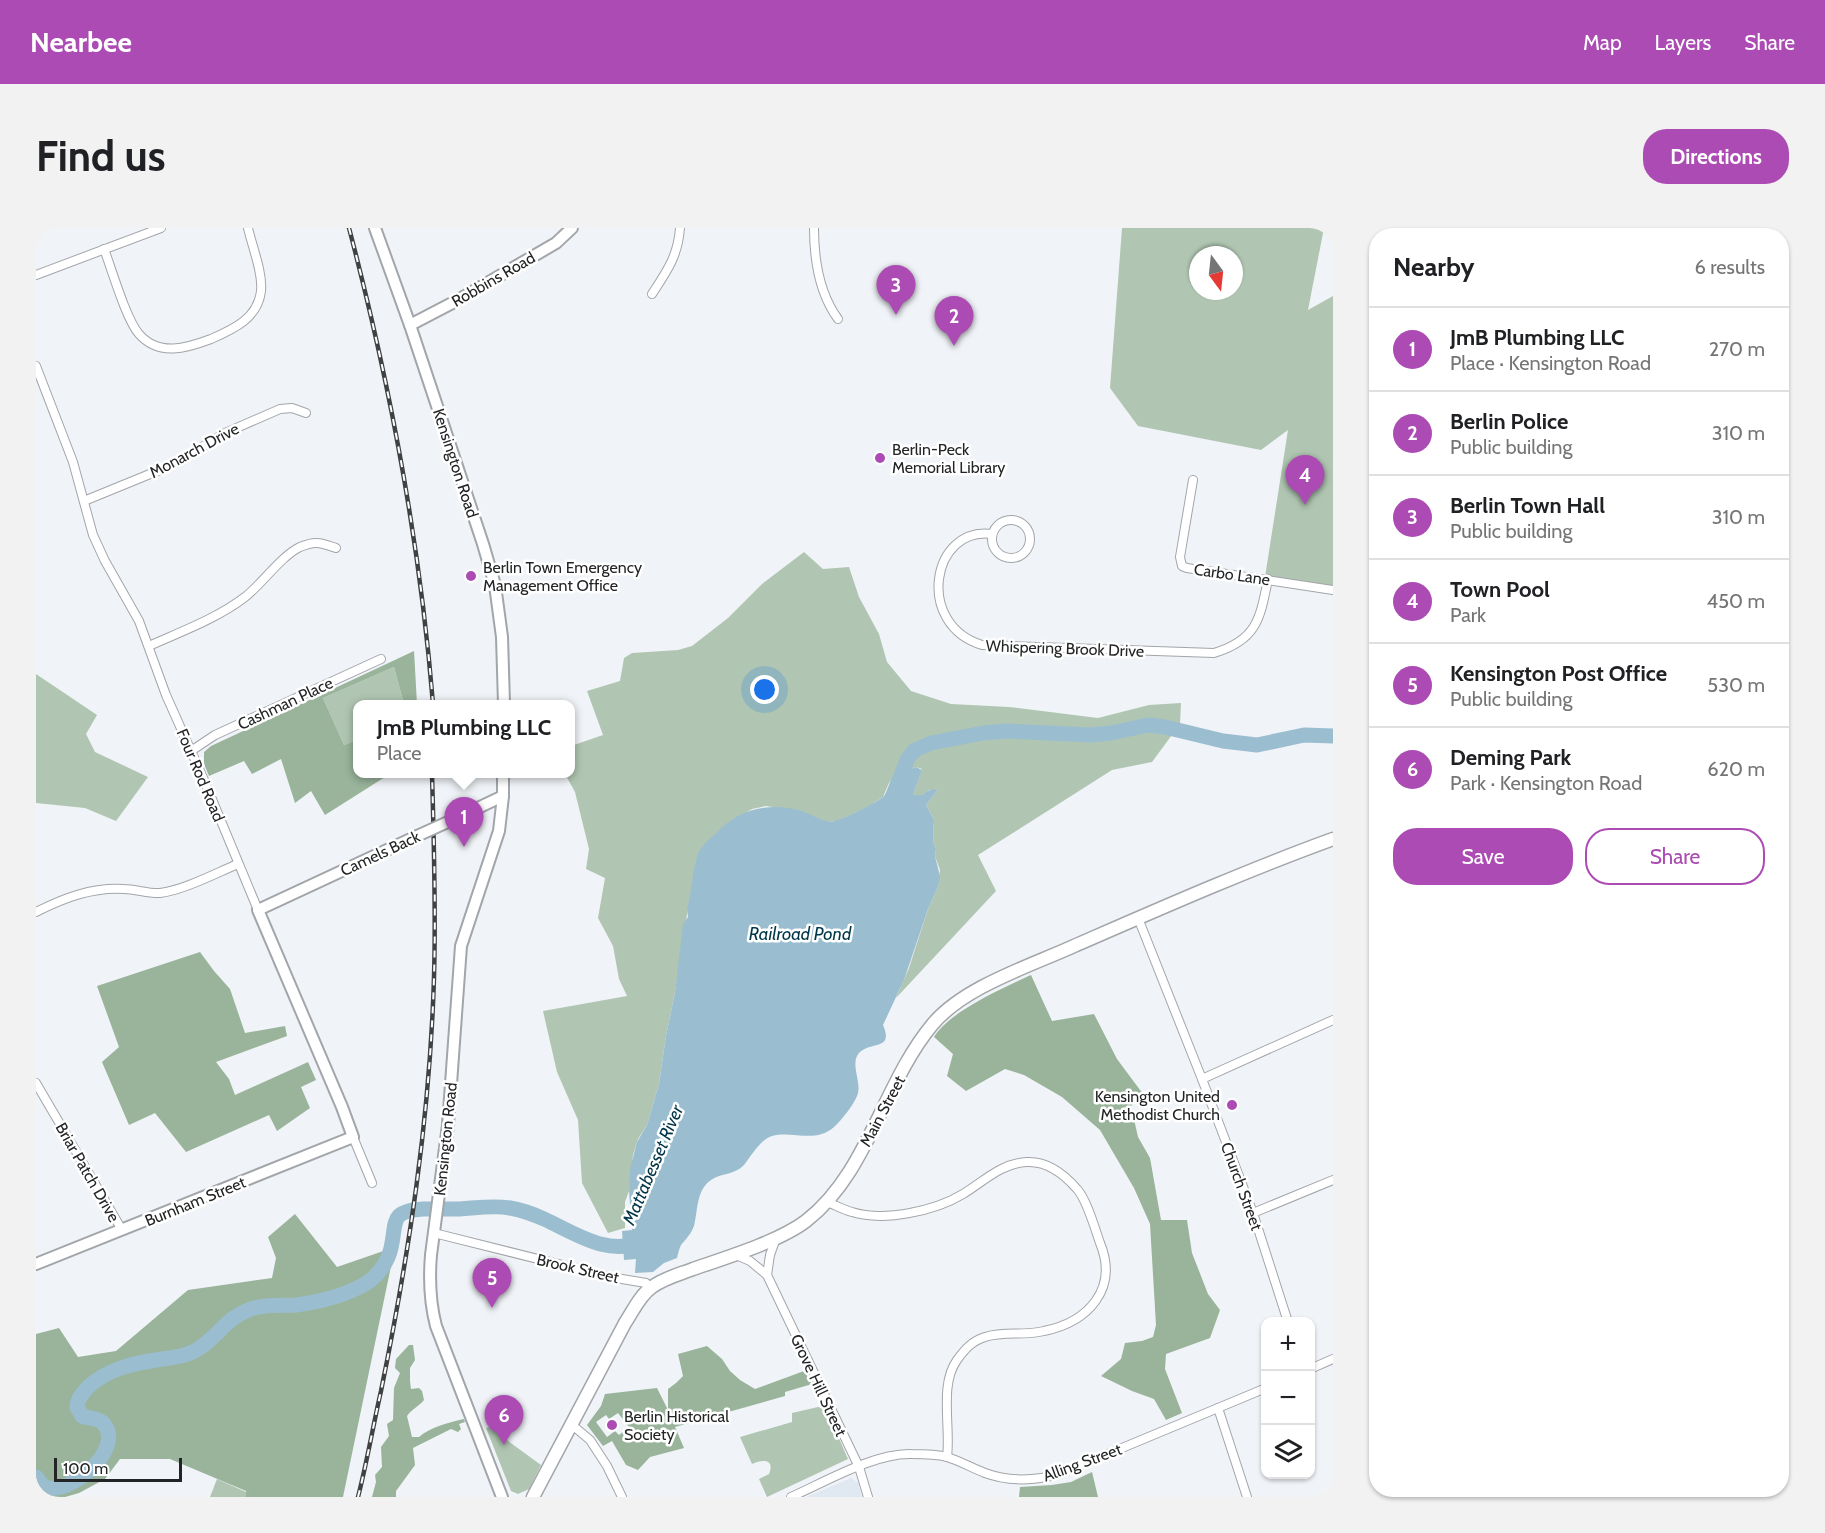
<!DOCTYPE html>
<meta charset="utf-8">
<style>
:root{--surface:#fff;--page:#f2f2f2;--text:#202124;--muted:#757577;--line:#e0e0e0;--accent:#ab4bb3}
body{margin:0;font-family:Cabin,sans-serif;background:var(--page);color:var(--text)}
.controls{position:absolute;right:18px;bottom:18px;display:grid;overflow:hidden;border-radius:12px;box-shadow:0 2px 4px #0004}
.controls button{width:54px;height:54px;display:grid;place-items:center;padding:0;border:0;border-bottom:2px solid var(--line);background:var(--surface);color:var(--text);font:30px sans-serif}
.compass{position:absolute;left:1153px;top:18px;width:54px;height:54px;border-radius:50%;background:var(--surface);box-shadow:0 2px 4px #0004;rotate:165deg}
.scale{position:absolute;left:18px;bottom:15px;width:128px;box-sizing:border-box;padding-left:6px;border:3px solid #232425;border-top:0;font-size:16px;line-height:21px;white-space:nowrap;color:#232425;-webkit-text-stroke:4px #fff;paint-order:stroke}
.you{position:absolute;left:729px;top:462px;width:21px;height:21px;margin:-15px;border:4px solid #fff;border-radius:50%;background:#1a73e8;box-shadow:0 0 0 9px #1a73e833}
.badge{display:grid;place-items:center;width:39px;height:39px;border-radius:50%;background:var(--accent);color:#fff;font-size:20px;font-weight:700}
.pin{position:absolute;translate:-50% -50px;filter:drop-shadow(0 2px 3px #0008)}
.pin::after{content:'';position:absolute;top:32px;width:21px;height:18px;background:inherit;clip-path:polygon(0 0,100% 0,50% 100%)}
.popup{position:absolute;left:317px;top:472px;width:222px;height:78px;box-sizing:border-box;display:grid;place-content:center;border-radius:12px;background:var(--surface);filter:drop-shadow(0 2px 4px #0005);font-size:20px;white-space:nowrap;color:var(--muted)}
.popup b{font-size:22px;color:var(--text)}
.popup::after{content:'';position:absolute;left:50%;top:100%;margin-left:-12px;border:12px solid transparent;border-top-color:var(--surface)}
.list{margin:0;padding:0;list-style:none}
h2{display:flex;justify-content:space-between;align-items:center;height:78px;margin:0;padding:0 24px;font-size:26px}
h2 small{font-size:20px;font-weight:400;color:var(--muted)}
.list li{display:grid;grid-template-columns:39px 1fr auto;gap:18px;align-items:center;box-sizing:border-box;height:84px;padding:0 24px;border-top:2px solid var(--line)}
.list b{display:block;font-size:22px;white-space:nowrap}
.list p{margin:0;font-size:20px;white-space:nowrap;color:var(--muted)}
.list em{font-size:20px;font-style:normal;color:var(--muted)}
.actions{display:flex;gap:12px;padding:18px 24px}
.actions a{flex:1;padding:14px 0;border:2px solid var(--accent);border-radius:24px;text-align:center;font-size:21px;color:var(--accent)}
.actions .main{background:var(--accent);color:#fff}
.icon{flex:none;width:33px;height:33px;fill:none;stroke:currentColor;stroke-width:2;stroke-linecap:round;stroke-linejoin:round}
.map{position:relative;flex:none;width:1297px;height:1269px;overflow:hidden;border-radius:24px}
header{display:flex;align-items:center;gap:36px;box-sizing:border-box;height:84px;padding:0 30px;background:var(--accent);color:#fff}
header strong{font-size:28px}
nav{display:flex;gap:33px;margin-inline-start:auto;font-size:21px}
.intro{display:flex;align-items:center;justify-content:space-between;box-sizing:border-box;height:144px;padding:0 36px}
h1{margin:0;font-size:42px}
.button{padding:15px 27px;border-radius:24px;background:var(--accent);color:#fff;font-size:21px;font-weight:700}
main{display:flex;gap:36px;padding:0 36px}
aside{flex:1;background:var(--surface);border-radius:24px;box-shadow:0 2px 4px #0004}
.map>svg:first-child{display:block}
</style>
<header>
<strong>Nearbee</strong>
<nav><a>Map</a><a>Layers</a><a>Share</a></nav>
</header>
<div class="intro"><h1>Find us</h1><a class="button">Directions</a></div>
<main>
<div class="map">
<svg width="1297" height="1269" viewBox="0 0 1297 1269">
<rect width="100%" height="100%" fill="#f0f3f7"/>
<!-- built -->
<polygon fill="#e0e8f2" points="815,1250 822,1255 826,1269 770,1269"/>
<!-- green -->
<g fill="#b0c6b2" fill-rule="evenodd">
<path d="M1086 0H1288L1272 82 1297 68V359L1229 349 1252 202 1225 222 1102 198 1074 160ZM1162 27H1198V63H1162Z"/>
<polygon points="768,324 787,341 813,339 823,369 843,406 851,434 875,463 915,476 973,479 1062,490 1113,477 1145,475 1144,496 1116,534 1076,542 942,627 960,663 860,770 873,740 892,681 902,659 904,642 899,628 900,621 897,613 898,592 890,577 901,563 893,562 886,567 877,567 886,541 880,539 860,546 853,555 847,569 833,578 802,593 786,593 766,584 730,578 716,581 688,598 653,674 639,764 630,808 623,856 611,897 602,911 597,927 593,963 589,974 589,1000 572,1005 546,955 542,892 521,844 507,783 591,768 583,751 577,718 562,690 569,650 550,641 553,621 539,564 529,546 534,546 535,518 567,507 551,463 584,453 588,430 596,425 642,422 656,418 692,390 726,356"/>
<polygon points="358,439 368,476 322,476 321,512 308,517 287,470"/>
<polygon points="0,446 61,487 50,506 59,524 112,549 80,593 49,580 0,575"/>
<path d="M782 1179 790 1181 812 1231 731 1269 723 1251 733 1246C739 1231 727 1231 716 1236L704 1209 756 1194V1185Z"/>
<polygon points="453,1199 505,1237 493,1261 482,1266 475,1263 450,1200"/>
<polygon points="181,1251 210,1264 210,1269 174,1269"/>
</g>
<!-- forest -->
<g fill="#99b49b" fill-rule="evenodd">
<polygon points="378,423 381,476 368,476 358,439 287,470 308,517 321,512 322,546 365,546 349,549 289,587 275,563 259,575 245,531 216,546 208,533 173,548 168,536 168,524 175,518"/>
<polygon points="164,724 178,743 194,761 209,805 249,798 251,808 180,834 193,851 199,867 272,834 280,852 265,859 274,880 241,903 233,887 150,924 119,885 93,897 66,834 83,819 61,758"/>
<path d="M995 747 1016 793 1058 786 1081 831 1107 866 1095 878 1102 909 1114 930 1125 992H1151L1156 1025 1172 1066 1184 1082 1174 1110 1130 1126 1129 1141 1146 1185 1130 1192 1118 1171 1096 1163 1065 1148 1085 1131 1089 1115 1106 1113 1117 1109 1120 1097 1114 996 1098 960 1064 902 1026 869 988 847 969 841 930 863 911 848 917 826 898 809C914 783 967 760 995 747Z"/>
<polygon points="259,986 301,1039 359,1019 307,1269 210,1269 210,1263 134,1231 84,1231 69,1251 43,1265 29,1269 0,1269 2,1263 0,1263 0,1106 23,1100 42,1129 80,1123 152,1062 236,1050 240,1030 232,1009"/>
<path d="M373 1117H377L379 1132 374 1140V1153L375 1161 383 1160 386 1163 388 1172C382 1179 376 1181 371 1188L376 1209H383C394 1199 414 1194 428 1191L429 1194 423 1196 425 1201 422 1204 415 1201 377 1220 379 1237 360 1263V1269H336L340 1254 339 1247 346 1239 345 1219 353 1208 351 1196 357 1192 358 1160 364 1145 359 1140 360 1131Z"/>
<path d="M671 1118 686 1131 694 1143 704 1152 719 1161 768 1143 776 1156 749 1164V1168L639 1199 648 1220 614 1229 602 1242 590 1237 576 1213 567 1218 551 1197 565 1178 569 1166 621 1160 632 1182V1161L640 1155 647 1148 642 1126ZM582 1185 593 1199 583 1207 579 1203 571 1209 560 1194 570 1187 573 1191Z"/>
<polygon points="1056,1244 1062,1269 983,1269 984,1259 1016,1257 1035,1254"/>
</g>
<!-- water -->
<path fill="#9abed0" d="M880 539 886 542 877 567H886L891 563 898 561 901 563 890 577 898 592 897 613 900 621 899 628 904 648 902 659 892 681 868 752 847 797C858 823 835 813 823 825 814 835 825 853 822 865 820 874 805 893 798 899 779 916 756 902 736 908 724 912 716 927 708 937 699 947 685 945 675 952 660 962 662 983 658 998 655 1006 650 1011 645 1017 643 1021 642 1026 641 1030L628 1035 617 1044 599 1045 600 1031 588 1032 586 1003 596 1002 593 963 594 941 601 914 611 897 623 856 630 808 639 764 647 696 652 689 651 681C656 663 656 643 662 626 665 617 677 609 683 602 707 579 737 574 769 584 779 588 787 595 799 593 805 592 844 573 848 568 852 562 853 554 858 547Z"/>
<g fill="none" stroke-linecap="round" stroke-linejoin="round">
<!-- river -->
<g stroke="#9abed0" stroke-width="15">
<polyline points="859,563 872,530 879,522 895,515 947,505 970,503 1054,507 1075,505 1112,497 1129,499 1187,513 1221,517 1268,507 1297,508"/>
<path d="M0 1249C3 1252 5 1257 9 1259 33 1269 89 1221 68 1196 63 1190 53 1191 46 1188L41 1179C41 1171 46 1166 51 1160 72 1140 99 1135 126 1131 140 1129 153 1128 165 1119 184 1106 190 1090 215 1081 230 1076 244 1078 260 1077 283 1074 308 1068 329 1056 342 1048 352 1034 355 1020 361 994 353 983 387 981 400 981 412 981 424 981 440 980 457 977 474 980 486 982 497 986 508 991 537 1004 575 1031 606 1012"/>
</g>
<!-- street casing -->
<g stroke="#a2a5a9" stroke-width="10">
<g id="street">
<path d="M778 0C778 32 783 65 802 91"/>
<path d="M68 21C76 42 90 91 103 106 123 129 151 120 175 111 198 101 222 90 225 63 227 45 216 18 212 0"/>
<polyline points="0,47 125,0"/>
<path d="M616 66C631 43 642 28 644 0"/>
<polyline points="0,138 37,234 57,307 69,333 103,393 130,467 168,552 222,682"/>
<polyline points="1157,252 1144,329 1146,338 1151,340 1297,362"/>
<polyline points="48,273 136,237 189,205 244,181 256,180 270,185"/>
<circle cx="975" cy="311" r="19"/>
<path d="M956 306C895 298 879 397 946 417L1178 425C1221 412 1224 391 1232 351"/>
<path d="M113 418C144 404 182 390 209 369 227 355 244 329 264 319 280 312 285 315 300 320"/>
<polyline points="155,523 179,507 345,431"/>
<path d="M0 684C28 670 56 659 88 661 100 661 113 666 124 665 148 662 180 645 202 636"/>
<polyline points="1102,690 1166,851 1217,985 1252,1094"/>
<polyline points="1166,851 1297,792"/>
<polyline points="0,855 86,1002"/>
<polyline points="317,909 336,955"/>
<path d="M791 974C799 977 808 982 816 984 848 994 899 983 927 966 947 954 965 935 991 934 1012 933 1028 946 1041 961 1051 972 1059 1001 1064 1015 1083 1061 1052 1094 1008 1103 988 1108 968 1103 949 1109 936 1113 929 1121 921 1132 903 1157 915 1199 911 1229"/>
<polyline points="1217,985 1297,952"/>
<polyline points="398,1005 574,1049 610,1055 615,1059"/>
<polyline points="740,1010 734,1027 731,1047 823,1239 832,1269"/>
<polyline points="700,1027 714,1033 731,1047"/>
<polyline points="1274,1141 1297,1131"/>
<polyline points="1182,1180 1211,1269"/>
<polyline points="535,1196 554,1212 571,1238 586,1269"/>
<path d="M755 1269C789 1254 838 1225 875 1226 886 1226 900 1226 911 1229 924 1233 936 1240 949 1245 974 1254 1000 1253 1026 1245L1230 1160"/>
</g>
</g>
<!-- secondary casing -->
<g stroke="#a2a5a9" stroke-width="14">
<g id="secondary">
<polyline points="339,0 374,97 447,316 459,357 466,409 468,476"/>
<polyline points="374,97 422,72 520,15 536,0"/>
<polyline points="425,588 467,568"/>
<polyline points="0,1036 317,909 306,879 222,682 381,608"/>
<path d="M466 1269 400 1098C394 1075 393 1051 395 1027L412 897 425 718 463 603 467 568V546"/>
</g>
</g>
<!-- primary casing -->
<g stroke="#a2a5a9" stroke-width="15">
<path id="primary" d="M497 1269 589 1095C597 1083 604 1067 616 1059 628 1050 644 1046 657 1041 689 1030 744 1013 770 993 832 945 847 856 896 797 927 759 994 738 1038 718 1123 681 1209 643 1297 611"/>
</g>
<!-- street -->
<use href="#street" stroke="#fff" stroke-width="8"/>
<!-- secondary -->
<use href="#secondary" stroke="#fff" stroke-width="10"/>
<!-- primary -->
<use href="#primary" stroke="#fff" stroke-width="12"/>
<!-- rail casing -->
<g stroke="#404143" stroke-width="4.5">
<g id="rail">
<path d="M313 0C354 156 384 315 397 476"/>
<path d="M322 1269C331 1234 337 1198 345 1163 373 1026 394 889 398 749 400 682 398 613 396 546"/>
</g>
</g>
<!-- rail -->
<use href="#rail" stroke="#fff" stroke-width="2" stroke-dasharray="7" stroke-linecap="butt"/>
<!-- secondary-bridge casing -->
<g stroke="#a2a5a9" stroke-width="14" stroke-linecap="butt">
<polyline id="secondary-bridge" points="381,608 425,588"/>
</g>
<!-- secondary-bridge -->
<use href="#secondary-bridge" stroke="#fff" stroke-width="10"/>
</g>
<!-- markers -->
<g fill="#ab4bb3" stroke="#fff" stroke-width="2">
<circle cx="844" cy="230" r="6"/>
<circle cx="435" cy="348" r="6"/>
<circle cx="1196" cy="877" r="6"/>
<circle cx="576" cy="1197" r="6"/>
</g>
<g text-anchor="middle" stroke-width="5" stroke-linejoin="round" paint-order="stroke">
<!-- street labels -->
<g font-size="16" fill="#232425" stroke="#fff">
<text transform="translate(457 51) rotate(-30)" y="6">Robbins Road</text>
<text transform="translate(158 222) rotate(-28)" y="6">Monarch Drive</text>
<text transform="translate(420 235) rotate(72)" y="6">Kensington Road</text>
<text transform="translate(1196 346) rotate(8)" y="6">Carbo Lane</text>
<text transform="translate(1029 420) rotate(2)" y="6">Whispering Brook Drive</text>
<text transform="translate(249 475) rotate(-25)" y="6">Cashman Place</text>
<text transform="translate(165 547) rotate(67)" y="6">Four Rod Road</text>
<text transform="translate(344 625) rotate(-25)" y="6">Camels Back</text>
<text transform="translate(846 883) rotate(-62)" y="6">Main Street</text>
<text transform="translate(409 911) rotate(-84)" y="6">Kensington Road</text>
<text transform="translate(52 944) rotate(60)" y="6">Briar Patch Drive</text>
<text transform="translate(1206 958) rotate(70)" y="6">Church Street</text>
<text transform="translate(159 973) rotate(-22)" y="6">Burnham Street</text>
<text transform="translate(542 1040) rotate(13)" y="6">Brook Street</text>
<text transform="translate(783 1157) rotate(65)" y="6">Grove Hill Street</text>
<text transform="translate(1046 1234) rotate(-20)" y="6">Alling Street</text>
</g>
<!-- poi labels -->
<g font-size="16" fill="#232425" stroke="#fff" text-anchor="start">
<text x="856" y="227">Berlin-Peck<tspan x="856" dy="18">Memorial Library</tspan></text>
<text x="447" y="345">Berlin Town Emergency<tspan x="447" dy="18">Management Office</tspan></text>
<text x="1184" y="874" text-anchor="end">Kensington United<tspan x="1184" dy="18">Methodist Church</tspan></text>
<text x="588" y="1194">Berlin Historical<tspan x="588" dy="18">Society</tspan></text>
</g>
<!-- water labels -->
<g font-size="18" font-style="italic" fill="#003648" stroke="#fff">
<text x="764" y="712">Railroad Pond</text>
<text transform="translate(617 937) rotate(-67)" y="6">Mattabesset River</text>
</g>
</g>
</svg>
<div class="controls">
<button>+</button>
<button>−</button>
<button><svg class="icon" aria-label="layers" viewBox="0 0 24 24"><path d="M12 4l9 5-9 5-9-5zM3 14l9 5 9-5"/></svg></button>
</div>
<svg class="compass" viewBox="-18 -18 36 36"><path d="M0-13l5 13h-10z" fill="#e53935"/><path d="M0 13l5-13h-10z" fill="#757577"/></svg>
<div class="scale">100 m</div>
<div class="you"></div>
<div class="pin badge" style="left:428px;top:619px">1</div>
<div class="popup"><b>JmB Plumbing LLC</b>Place</div>
<div class="pin badge" style="left:918px;top:118px">2</div>
<div class="pin badge" style="left:860px;top:87px">3</div>
<div class="pin badge" style="left:1269px;top:277px">4</div>
<div class="pin badge" style="left:456px;top:1080px">5</div>
<div class="pin badge" style="left:468px;top:1217px">6</div>
</div>
<aside>
<h2>Nearby<small>6 results</small></h2>
<ul class="list">
<li><span class="badge">1</span><div><b>JmB Plumbing LLC</b><p>Place · Kensington Road</p></div><em>270 m</em></li>
<li><span class="badge">2</span><div><b>Berlin Police</b><p>Public building</p></div><em>310 m</em></li>
<li><span class="badge">3</span><div><b>Berlin Town Hall</b><p>Public building</p></div><em>310 m</em></li>
<li><span class="badge">4</span><div><b>Town Pool</b><p>Park</p></div><em>450 m</em></li>
<li><span class="badge">5</span><div><b>Kensington Post Office</b><p>Public building</p></div><em>530 m</em></li>
<li><span class="badge">6</span><div><b>Deming Park</b><p>Park · Kensington Road</p></div><em>620 m</em></li>
</ul>
<div class="actions"><a class="main">Save</a><a>Share</a></div>
</aside>
</main>
